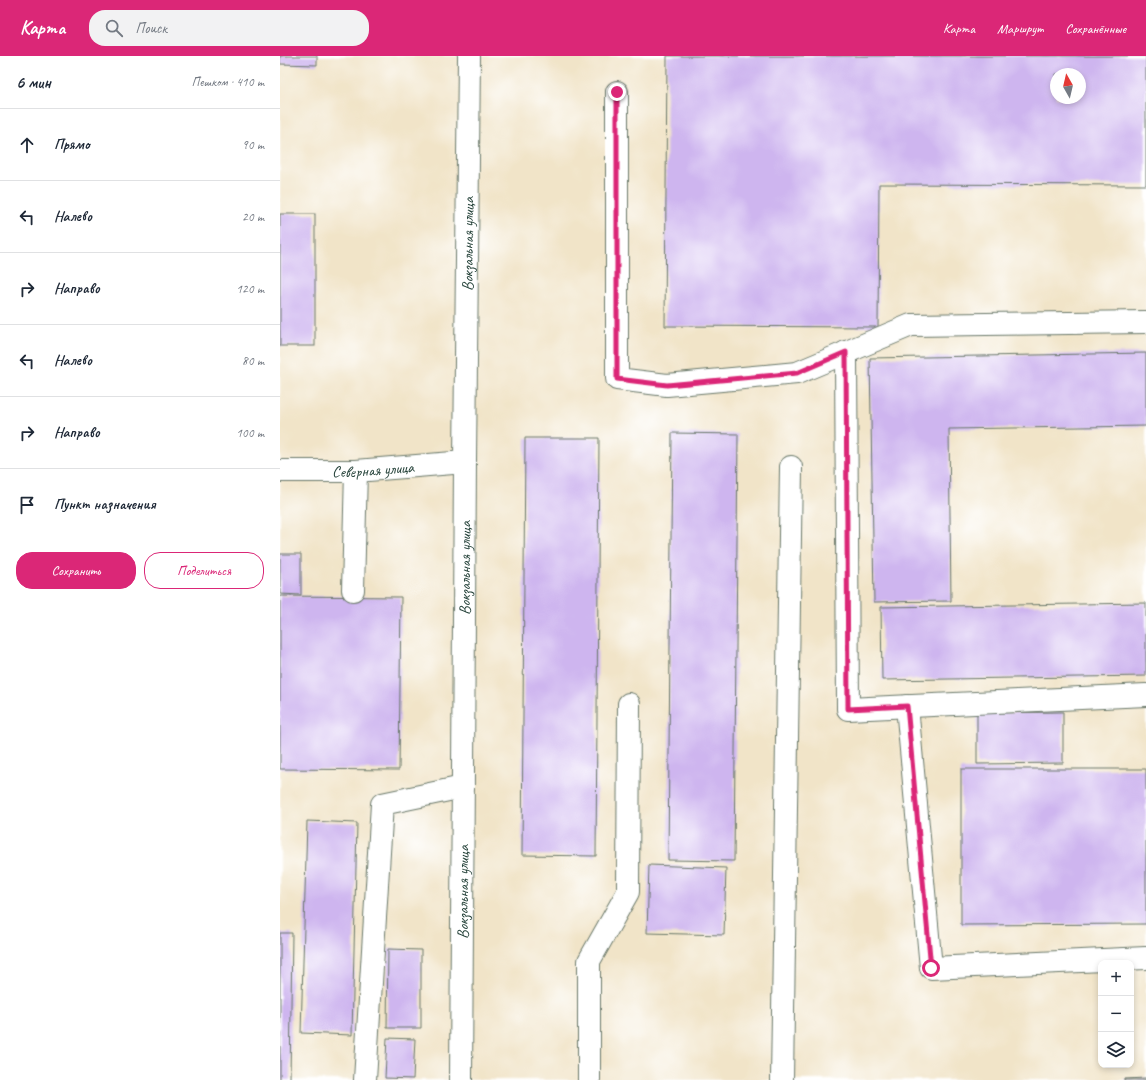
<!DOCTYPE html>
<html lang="ru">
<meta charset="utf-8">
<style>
:root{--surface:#fff;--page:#f2f2f3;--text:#1f2937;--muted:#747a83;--line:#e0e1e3;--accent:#db2777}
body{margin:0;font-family:Caveat,sans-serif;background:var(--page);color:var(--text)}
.controls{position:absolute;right:12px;bottom:12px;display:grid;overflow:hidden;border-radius:8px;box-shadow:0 2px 6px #0003}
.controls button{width:36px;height:36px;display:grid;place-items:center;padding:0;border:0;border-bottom:1px solid var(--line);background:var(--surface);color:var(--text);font:20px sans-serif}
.compass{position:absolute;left:770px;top:12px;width:36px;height:36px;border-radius:50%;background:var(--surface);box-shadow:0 2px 6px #0003;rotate:352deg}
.stop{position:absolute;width:12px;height:12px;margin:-9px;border:3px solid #db2777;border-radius:50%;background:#fff}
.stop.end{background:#db2777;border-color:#fff;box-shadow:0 1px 4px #0008}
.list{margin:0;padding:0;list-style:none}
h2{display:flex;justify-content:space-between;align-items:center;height:52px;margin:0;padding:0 16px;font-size:17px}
h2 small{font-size:13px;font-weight:400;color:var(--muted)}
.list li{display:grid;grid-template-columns:26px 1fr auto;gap:12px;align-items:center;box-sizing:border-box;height:72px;padding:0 16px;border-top:1px solid var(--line)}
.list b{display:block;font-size:15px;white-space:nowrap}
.list em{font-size:13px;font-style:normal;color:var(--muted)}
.actions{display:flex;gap:8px;padding:12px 16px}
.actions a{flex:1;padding:9px 0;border:1px solid var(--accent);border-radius:16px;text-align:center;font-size:14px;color:var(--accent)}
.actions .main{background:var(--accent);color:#fff}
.icon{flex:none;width:22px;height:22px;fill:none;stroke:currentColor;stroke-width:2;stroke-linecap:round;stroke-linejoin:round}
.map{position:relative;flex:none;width:866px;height:1024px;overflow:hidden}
header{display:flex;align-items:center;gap:24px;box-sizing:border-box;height:56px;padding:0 20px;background:var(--accent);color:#fff}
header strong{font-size:19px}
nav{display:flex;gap:22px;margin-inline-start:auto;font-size:14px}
.search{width:280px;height:36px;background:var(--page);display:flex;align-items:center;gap:10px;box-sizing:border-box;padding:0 14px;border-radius:16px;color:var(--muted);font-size:15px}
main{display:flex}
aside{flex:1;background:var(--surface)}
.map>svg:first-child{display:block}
</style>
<header>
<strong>Карта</strong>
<div class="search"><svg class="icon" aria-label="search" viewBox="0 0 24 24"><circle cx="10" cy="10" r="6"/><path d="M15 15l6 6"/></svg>Поиск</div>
<nav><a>Карта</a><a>Маршрут</a><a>Сохранённые</a></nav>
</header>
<main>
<aside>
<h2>6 мин<small>Пешком · 410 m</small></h2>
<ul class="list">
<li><svg class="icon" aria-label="ahead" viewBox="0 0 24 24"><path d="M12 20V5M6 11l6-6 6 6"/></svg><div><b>Прямо</b></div><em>90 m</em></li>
<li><svg class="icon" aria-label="left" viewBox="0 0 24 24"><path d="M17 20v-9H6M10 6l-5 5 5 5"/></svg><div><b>Налево</b></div><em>20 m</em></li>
<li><svg class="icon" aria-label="right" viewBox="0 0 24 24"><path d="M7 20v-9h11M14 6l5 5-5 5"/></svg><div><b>Направо</b></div><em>120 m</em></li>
<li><svg class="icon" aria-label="left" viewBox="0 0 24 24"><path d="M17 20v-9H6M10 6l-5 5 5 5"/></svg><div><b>Налево</b></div><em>80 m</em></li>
<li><svg class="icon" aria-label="right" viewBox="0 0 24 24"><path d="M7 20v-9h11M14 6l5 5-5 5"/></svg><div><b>Направо</b></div><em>100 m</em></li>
<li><svg class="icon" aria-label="arrive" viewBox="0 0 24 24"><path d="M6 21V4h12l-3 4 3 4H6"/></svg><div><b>Пункт назначения</b></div></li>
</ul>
<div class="actions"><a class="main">Сохранить</a><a>Поделиться</a></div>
</aside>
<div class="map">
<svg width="866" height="1024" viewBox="0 0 866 1024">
<rect width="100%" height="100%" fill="#fff"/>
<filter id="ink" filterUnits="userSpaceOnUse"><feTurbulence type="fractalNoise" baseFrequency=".025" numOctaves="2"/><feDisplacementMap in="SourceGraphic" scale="8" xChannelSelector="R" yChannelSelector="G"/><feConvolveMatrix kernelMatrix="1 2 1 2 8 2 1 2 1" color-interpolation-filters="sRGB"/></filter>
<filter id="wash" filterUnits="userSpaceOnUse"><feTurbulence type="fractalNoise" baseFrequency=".012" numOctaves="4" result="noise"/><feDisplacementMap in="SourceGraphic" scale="16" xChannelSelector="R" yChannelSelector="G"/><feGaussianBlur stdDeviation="0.9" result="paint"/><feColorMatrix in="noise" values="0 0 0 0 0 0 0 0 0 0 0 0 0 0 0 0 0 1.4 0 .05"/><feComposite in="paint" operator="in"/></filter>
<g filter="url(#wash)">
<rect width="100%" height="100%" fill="#f1e4c8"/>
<g id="blocks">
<!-- building -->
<g fill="#ceb5ef" fill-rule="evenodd">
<polygon points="0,0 37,0 37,9 0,8"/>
<path d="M387 0H866V129L599 128 598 271 385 270ZM776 18H800V42H776Z"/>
<rect x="0" y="158" width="35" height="132"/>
<polygon points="866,297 866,370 669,373 671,545 594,546 590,302"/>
<polygon points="392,377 458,378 454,805 388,804"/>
<polygon points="245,382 319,382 316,800 242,799"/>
<polygon points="0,498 21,498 21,539 0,538"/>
<polygon points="0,540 121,541 119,714 0,713"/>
<polygon points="866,547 866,620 602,624 601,551"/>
<polygon points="783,656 783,707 697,708 697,657"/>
<polygon points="681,713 866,713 866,868 681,869"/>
<polygon points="27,765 77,767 72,979 21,977"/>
<polygon points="369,809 446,812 444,879 367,877"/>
<polygon points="0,877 12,877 10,1024 0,1024"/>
<polygon points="108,893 141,894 141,972 107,972"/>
<polygon points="107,982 135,983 133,1023 105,1022"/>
<polygon points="866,1022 866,1024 844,1024 844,1023"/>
</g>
</g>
</g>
<g filter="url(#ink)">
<use href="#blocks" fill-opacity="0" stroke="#687768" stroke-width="1"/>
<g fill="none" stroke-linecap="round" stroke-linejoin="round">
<!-- minor casing -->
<g stroke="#687768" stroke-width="24">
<g id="minor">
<polyline points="337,36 337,323 387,329 517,317 631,269 866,266"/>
<polyline points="566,296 568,653 866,639"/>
<path id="s1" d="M0 415H76L185 406"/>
<polyline points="73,534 76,415"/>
<polyline points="627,650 651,912 866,902"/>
<polyline points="85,1024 102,748 183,731"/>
<path id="s2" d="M181 1024 185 406 189 0"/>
<polyline points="309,1024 309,905 348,836 349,648"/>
<polyline points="502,1024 511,411"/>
</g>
</g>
<!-- minor -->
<use href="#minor" stroke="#fff" stroke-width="22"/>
</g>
</g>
<g fill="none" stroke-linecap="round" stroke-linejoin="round" filter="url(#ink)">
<!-- route -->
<polyline stroke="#db2777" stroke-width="5" points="337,36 337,323 387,329 517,317 566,296 568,653 627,650 651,912"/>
</g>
<g text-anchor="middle" stroke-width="3" stroke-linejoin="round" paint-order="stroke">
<!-- street labels -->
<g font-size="16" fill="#1f3d34" stroke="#fff">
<text dy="6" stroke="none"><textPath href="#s2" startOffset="836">Вокзальная улица</textPath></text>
<text dy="6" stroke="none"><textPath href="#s1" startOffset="93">Северная улица</textPath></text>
<text dy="6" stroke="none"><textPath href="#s2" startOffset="512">Вокзальная улица</textPath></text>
<text dy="6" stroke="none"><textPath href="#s2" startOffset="188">Вокзальная улица</textPath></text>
</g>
</g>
</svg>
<div class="controls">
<button>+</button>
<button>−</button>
<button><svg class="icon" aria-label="layers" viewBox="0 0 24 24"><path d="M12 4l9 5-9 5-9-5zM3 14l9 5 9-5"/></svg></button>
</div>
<svg class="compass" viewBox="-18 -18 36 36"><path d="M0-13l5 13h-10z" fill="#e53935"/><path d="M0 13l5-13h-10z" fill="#747a83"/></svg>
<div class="stop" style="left:651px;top:912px"></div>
<div class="stop end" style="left:337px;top:36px"></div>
</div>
</main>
